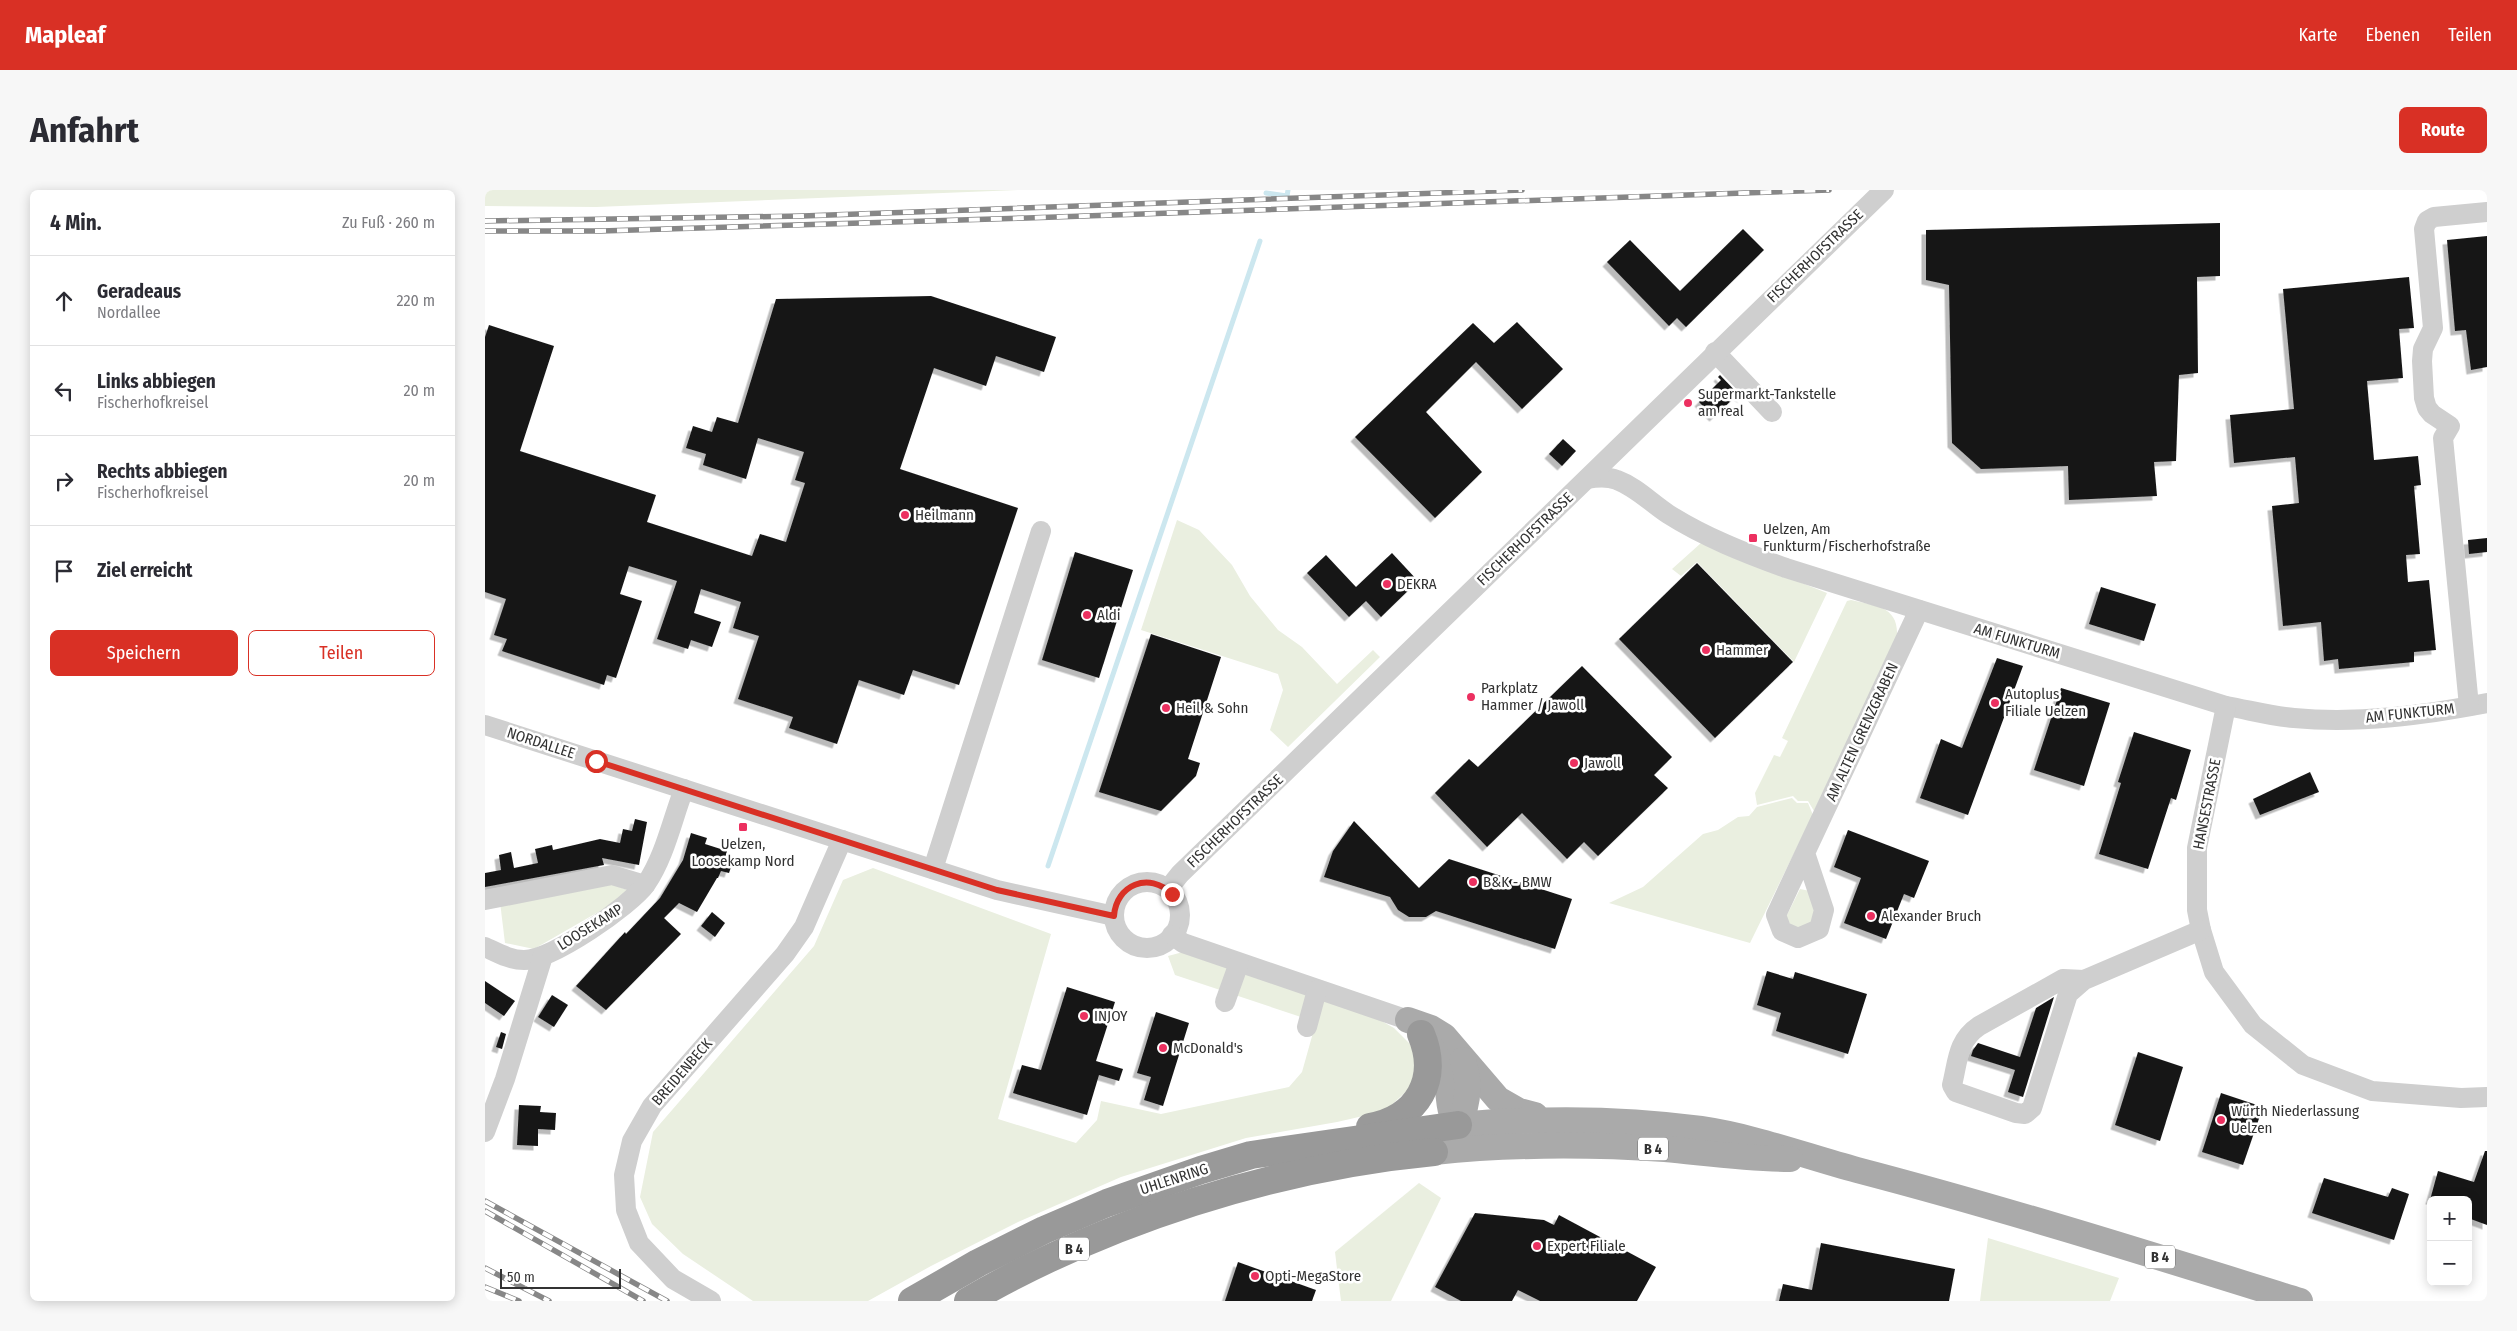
<!DOCTYPE html>
<html lang="de">
<meta charset="utf-8">
<style>
:root{--surface:#fff;--page:#f7f7f7;--text:#2b2b33;--muted:#7c7c81;--line:#e1e1e2;--accent:#d93025}
body{margin:0;font-family:"Fira Sans Condensed",sans-serif;background:var(--page);color:var(--text)}
.controls{position:absolute;right:15px;bottom:15px;display:grid;overflow:hidden;border-radius:8px;box-shadow:0 2px 12px #0003}
.controls button{width:45px;height:45px;display:grid;place-items:center;padding:0;border:0;border-bottom:1px solid var(--line);background:var(--surface);color:var(--text);font:25px sans-serif}
.scale{position:absolute;left:15px;bottom:12px;width:121px;box-sizing:border-box;padding-left:5px;border:2px solid #323232;border-top:0;font-size:14px;line-height:18px;white-space:nowrap;color:#323232;-webkit-text-stroke:4px #fff;paint-order:stroke}
.stop{position:absolute;width:15px;height:15px;margin:-11px;border:4px solid #d93025;border-radius:50%;background:#fff}
.stop.end{background:#d93025;border-color:#fff;box-shadow:0 1px 5px #0008}
.list{margin:0;padding:0;list-style:none}
h2{display:flex;justify-content:space-between;align-items:center;height:65px;margin:0;padding:0 20px;font-size:21px}
h2 small{font-size:16px;font-weight:400;color:var(--muted)}
.list li{display:grid;grid-template-columns:32px 1fr auto;gap:15px;align-items:center;box-sizing:border-box;height:90px;padding:0 20px;border-top:1px solid var(--line)}
.list b{display:block;font-size:19px;white-space:nowrap}
.list p{margin:0;font-size:16px;white-space:nowrap;color:var(--muted)}
.list em{font-size:16px;font-style:normal;color:var(--muted)}
.actions{display:flex;gap:10px;padding:15px 20px}
.actions a{flex:1;padding:11px 0;border:1px solid var(--accent);border-radius:8px;text-align:center;font-size:18px;color:var(--accent)}
.actions .main{background:var(--accent);color:#fff}
.icon{flex:none;width:28px;height:28px;fill:none;stroke:currentColor;stroke-width:2;stroke-linecap:round;stroke-linejoin:round}
.map{position:relative;flex:none;width:2002px;height:1111px;overflow:hidden;border-radius:8px}
header{display:flex;align-items:center;gap:30px;box-sizing:border-box;height:70px;padding:0 25px;background:var(--accent);color:#fff}
header strong{font-size:24px}
nav{display:flex;gap:28px;margin-inline-start:auto;font-size:18px}
.intro{display:flex;align-items:center;justify-content:space-between;box-sizing:border-box;height:120px;padding:0 30px}
h1{margin:0;font-size:35px}
.button{padding:12px 22px;border-radius:8px;background:var(--accent);color:#fff;font-size:18px;font-weight:700}
main{display:flex;gap:30px;padding:0 30px}
aside{flex:1;background:var(--surface);border-radius:8px;box-shadow:0 2px 12px #0003}
.map>svg:first-child{display:block}
</style>
<header>
<strong>Mapleaf</strong>
<nav><a>Karte</a><a>Ebenen</a><a>Teilen</a></nav>
</header>
<div class="intro"><h1>Anfahrt</h1><a class="button">Route</a></div>
<main>
<aside>
<h2>4 Min.<small>Zu Fuß · 260 m</small></h2>
<ul class="list">
<li><svg class="icon" aria-label="ahead" viewBox="0 0 24 24"><path d="M12 20V5M6 11l6-6 6 6"/></svg><div><b>Geradeaus</b><p>Nordallee</p></div><em>220 m</em></li>
<li><svg class="icon" aria-label="left" viewBox="0 0 24 24"><path d="M17 20v-9H6M10 6l-5 5 5 5"/></svg><div><b>Links abbiegen</b><p>Fischerhofkreisel</p></div><em>20 m</em></li>
<li><svg class="icon" aria-label="right" viewBox="0 0 24 24"><path d="M7 20v-9h11M14 6l5 5-5 5"/></svg><div><b>Rechts abbiegen</b><p>Fischerhofkreisel</p></div><em>20 m</em></li>
<li><svg class="icon" aria-label="arrive" viewBox="0 0 24 24"><path d="M6 21V4h12l-3 4 3 4H6"/></svg><div><b>Ziel erreicht</b></div></li>
</ul>
<div class="actions"><a class="main">Speichern</a><a>Teilen</a></div>
</aside>
<div class="map">
<svg width="2002" height="1111" viewBox="0 0 2002 1111">
<defs>
<filter id="shadow"><feDropShadow dx="-4.5" dy="4.5" stdDeviation="0" flood-color="#0004"/></filter>
</defs>
<rect width="100%" height="100%" fill="#fff"/>
<!-- green -->
<g fill="#eaefe0">
<polygon points="0,0 534,0 111,17 0,16"/>
<polygon points="692,330 714,340 747,375 765,406 793,440 817,457 852,494 888,460 895,467 803,557 785,540 798,500 793,484 656,440"/>
<polygon points="1216,353 1342,403 1309,472 1212,372 1196,386 1187,379"/>
<path d="M1366 410C1391 416 1414 416 1412 447L1329 621 1323 611H1313L1308 606 1272 615 1270 603 1289 565 1295 567 1303 551 1297 548 1362 411Z"/>
<polygon points="1307,608 1312,613 1323,613 1328,625 1265,753 1124,713 1158,697 1218,644 1233,640 1253,627 1264,626 1272,617"/>
<polygon points="388,678 566,744 513,929 591,953 612,930 616,911 676,924 804,897 817,882 831,832 690,785 683,766 698,762 893,829 909,838 925,854 932,869 926,897 900,921 852,932 761,948 636,987 533,1032 446,1076 383,1111 268,1111 198,1064 167,1034 155,1007 168,942 329,756 358,690"/>
<polygon points="120,692 148,702 49,759 20,753 15,712"/>
<polygon points="1315,699 1325,701 1331,715 1326,735 1308,739 1301,727"/>
<polygon points="934,993 956,1008 906,1111 856,1111 850,1062"/>
<polygon points="1503,1048 1634,1088 1625,1111 1495,1111"/>
</g>
<g fill="none" stroke-linecap="round" stroke-linejoin="round">
<!-- stream -->
<g stroke="#cce7ef" stroke-width="5">
<polyline points="781,3 802,6 803,0"/>
<polyline points="563,676 775,51"/>
</g>
</g>
<!-- building -->
<g fill="#191919" filter="url(#shadow)">
<polygon points="1735,33 1735,86 1712,87 1713,183 1694,185 1691,271 1669,272 1672,306 1584,310 1583,276 1496,279 1467,253 1464,95 1441,90 1441,40"/>
<polygon points="1258,39 1279,60 1201,137 1192,128 1184,136 1122,72 1145,50 1195,101"/>
<polygon points="2002,46 2002,177 1986,180 1981,140 1970,141 1962,50"/>
<polygon points="1924,87 1929,138 1914,139 1918,188 1882,191 1889,270 1933,266 1936,295 1929,296 1935,364 1921,365 1923,392 1944,390 1951,460 1929,462 1929,472 1854,479 1853,469 1839,471 1836,432 1798,436 1787,316 1814,313 1810,267 1749,273 1745,225 1809,219 1798,99"/>
<polygon points="446,106 571,147 559,182 511,166 501,196 449,178 415,279 533,318 474,495 428,480 419,505 374,490 352,554 304,538 308,527 253,509 274,446 248,438 256,412 216,399 209,423 236,432 227,457 206,450 203,459 172,449 192,391 144,376 135,404 157,411 131,488 122,485 119,495 17,461 22,449 9,445 21,409 0,402 0,147 4,135 69,156 35,261 171,305 162,332 267,366 275,344 301,352 320,293 310,290 319,262 273,248 261,289 218,275 221,264 201,258 208,236 227,242 232,227 253,233 291,109"/>
<polygon points="1032,132 1078,179 1037,219 991,172 941,222 997,282 950,328 870,247 988,133 1009,153"/>
<polygon points="1235,185 1258,209 1252,205 1229,227 1214,212 1236,190 1233,187"/>
<polygon points="1078,249 1091,261 1077,276 1064,264"/>
<polygon points="2002,348 2002,362 1984,364 1983,350"/>
<polygon points="590,362 648,380 614,488 557,470"/>
<polygon points="907,363 933,391 896,427 881,411 864,427 822,383 841,365 871,397"/>
<polygon points="1212,373 1308,472 1230,548 1134,449"/>
<polygon points="1616,397 1671,414 1659,451 1604,434"/>
<polygon points="666,444 736,467 703,569 715,573 711,586 676,621 614,602"/>
<polygon points="1512,468 1538,476 1483,625 1435,608 1456,549 1477,558"/>
<polygon points="1097,476 1187,567 1169,585 1183,598 1113,666 1099,652 1082,669 1037,623 1002,657 950,603 984,569 993,577"/>
<polygon points="1576,498 1625,513 1599,596 1549,580"/>
<polygon points="1649,542 1706,560 1691,610 1686,608 1663,679 1614,664 1636,593 1633,592"/>
<polygon points="1825,582 1834,602 1775,625 1768,609"/>
<polygon points="150,629 162,632 154,675 117,668 119,675 0,697 0,683 16,680 14,665 26,662 29,678 53,673 50,659 67,655 68,660 115,649 135,653 138,639 147,641"/>
<polygon points="869,631 934,698 964,669 1087,709 1070,759 951,721 941,727 924,727 913,720 905,707 839,687 848,661"/>
<polygon points="1363,640 1444,671 1429,708 1419,704 1401,749 1359,733 1376,688 1349,677"/>
<polygon points="206,643 222,648 220,654 242,661 240,668 248,671 244,683 236,681 233,688 232,688 212,722 194,713 179,728 196,744 121,820 91,796 140,742 141,744 175,708 198,670"/>
<polygon points="227,722 240,733 230,747 216,736"/>
<polygon points="1282,781 1308,789 1310,782 1382,804 1363,864 1291,841 1296,823 1272,815"/>
<polygon points="0,791 30,811 19,826 0,813"/>
<polygon points="582,797 630,812 611,871 638,879 634,891 614,885 602,925 528,903 537,875 556,880"/>
<polygon points="67,805 83,815 69,837 53,827"/>
<polygon points="1569,807 1538,907 1523,902 1530,880 1486,866 1488,860 1493,853 1535,867 1551,818"/>
<polygon points="671,822 704,833 678,916 659,910 666,887 652,883"/>
<polygon points="16,842 21,844 17,859 11,857"/>
<polygon points="1653,862 1698,877 1675,951 1630,935"/>
<polygon points="1736,903 1778,917 1758,975 1717,962"/>
<polygon points="34,915 56,916 55,922 71,923 70,940 53,939 53,956 32,955"/>
<polygon points="2000,961 2002,961 2002,1035 1983,1028 1983,1010 1945,1010 1953,981 1989,992"/>
<polygon points="1839,988 1903,1007 1907,998 1924,1004 1909,1050 1827,1023"/>
<polygon points="990,1023 1059,1030 1069,1035 1074,1025 1171,1077 1152,1111 1055,1111 1033,1100 1027,1111 976,1111 950,1097"/>
<polygon points="1336,1053 1470,1079 1464,1111 1294,1111 1298,1094 1327,1100"/>
<polygon points="753,1072 831,1100 827,1111 740,1111"/>
</g>
<g fill="none" stroke-linecap="round" stroke-linejoin="round">
<!-- minor -->
<g stroke="#cfcfcf" stroke-width="20">
<polyline points="1230,162 1287,222"/>
<path d="M1102 289C1112 287 1122 286 1132 290 1151 297 1165 312 1183 324 1219 347 1260 363 1301 378L1741 516C1764 520 1786 526 1809 528 1874 534 1939 525 2002 513"/>
<polyline points="1741,516 1712,658 1712,720 1716,740 1729,782 1768,835 1818,875 1887,901 1976,908 2002,907"/>
<polyline points="1984,516 1958,248 1965,236 1947,224 1942,218 1939,208 1937,171 1938,159 1948,138 1939,39 1942,31 1949,27 2002,22"/>
<polyline points="0,535 512,700 629,726"/>
<polyline points="1320,663 1339,720 1334,739 1313,748 1297,741 1291,725 1304,697 1434,420"/>
<polyline points="448,679 556,341"/>
<circle cx="662" cy="725" r="33"/>
<polyline points="683,699 695,684 1399,0"/>
<polyline points="0,710 127,685 160,695"/>
<polyline points="687,745 698,753 923,830"/>
<path d="M0 757C13 763 25 770 39 770 67 770 145 716 161 694 180 666 187 630 199 599"/>
<path d="M1599 790 1583 804 1547 918 1540 924 1531 923 1471 902 1467 895C1473 871 1472 851 1494 836L1578 789 1599 790 1716 740"/>
<polyline points="740,812 754,773"/>
<polyline points="822,837 832,800"/>
<polyline points="0,942 20,889 58,766"/>
<polyline points="226,1111 188,1089 154,1053 141,1020 139,985 147,951 167,916 300,764 319,737 357,650"/>
</g>
<!-- major -->
<g stroke="#aaa" stroke-width="26">
<polyline points="923,830 946,838 959,846 1013,909 1034,921 1050,925"/>
<path d="M939 847C948 859 957 873 961 888 967 916 959 925 985 946"/>
<path d="M973 935C1054 928 1136 928 1216 939 1270 947 1320 966 1372 980 1521 1019 1667 1065 1815 1111"/>
<path d="M968 943C983 921 986 896 978 870"/>
<path d="M949 962C1026 954 1103 954 1180 959 1222 963 1263 969 1305 969"/>
</g>
<!-- highway -->
<g stroke="#999" stroke-width="28">
<path d="M885 937C933 928 955 889 936 844"/>
<polyline points="427,1111 493,1073 559,1040 622,1013 716,980 766,965 973,935"/>
<path d="M483 1111C621 1031 790 977 949 962"/>
</g>
<!-- rail casing -->
<g stroke="#878787" stroke-width="5.5">
<g id="rail">
<polyline points="0,31 317,26 1037,0"/>
<polyline points="0,41 116,41 542,28 1344,0"/>
<polyline points="0,1011 182,1111"/>
<polyline points="0,1021 158,1111"/>
<polyline points="0,1078 64,1111"/>
<polyline points="0,1097 34,1111"/>
</g>
</g>
<!-- rail -->
<use href="#rail" stroke="#fff" stroke-width="4" stroke-dasharray="11" stroke-linecap="butt"/>
</g>
<g fill="none" stroke-linecap="round" stroke-linejoin="round">
<!-- route -->
<path stroke="#d93025" stroke-width="6" d="M111 571 512 700 629 726C631 695 664 681 687 704"/>
</g>
<!-- markers -->
<g fill="#ec3060" stroke="#fff" stroke-width="2">
<circle cx="1203" cy="213" r="5"/>
<circle cx="420" cy="325" r="5"/>
<rect x="1263" y="343" width="10" height="10" rx="2.5"/>
<circle cx="902" cy="394" r="5"/>
<circle cx="602" cy="425" r="5"/>
<circle cx="1221" cy="460" r="5"/>
<circle cx="986" cy="507" r="5"/>
<circle cx="1510" cy="513" r="5"/>
<circle cx="681" cy="518" r="5"/>
<circle cx="1089" cy="573" r="5"/>
<rect x="253" y="632" width="10" height="10" rx="2.5"/>
<circle cx="988" cy="692" r="5"/>
<circle cx="1386" cy="726" r="5"/>
<circle cx="599" cy="826" r="5"/>
<circle cx="678" cy="858" r="5"/>
<circle cx="1736" cy="930" r="5"/>
<circle cx="1052" cy="1056" r="5"/>
<circle cx="770" cy="1086" r="5"/>
</g>
<g text-anchor="middle" stroke-width="5" stroke-linejoin="round" paint-order="stroke">
<!-- shield labels -->
<g fill="#fff" stroke="#707070" stroke-width="1">
<rect x="1153" y="947.5" width="30" height="23" rx="4"/>
<rect x="574" y="1047.5" width="30" height="23" rx="4"/>
<rect x="1660" y="1055.5" width="30" height="23" rx="4"/>
</g>
<g font-size="14" font-weight="bold" fill="#323232">
<text x="1168" y="964">B 4</text>
<text x="589" y="1064">B 4</text>
<text x="1675" y="1072">B 4</text>
</g>
<!-- street labels -->
<g font-size="15" fill="#323232" stroke="#fff">
<text transform="translate(1330 66) rotate(-44)" y="5">FISCHERHOFSTRASSE</text>
<text transform="translate(1040 349) rotate(-44)" y="5">FISCHERHOFSTRASSE</text>
<text transform="translate(1532 451) rotate(17)" y="5">AM FUNKTURM</text>
<text transform="translate(1925 523) rotate(-6)" y="5">AM FUNKTURM</text>
<text transform="translate(1377 542) rotate(-65)" y="5">AM ALTEN GRENZGRABEN</text>
<text transform="translate(56 553) rotate(18)" y="5">NORDALLEE</text>
<text transform="translate(1722 614) rotate(-79)" y="5">HANSESTRASSE</text>
<text transform="translate(750 631) rotate(-44)" y="5">FISCHERHOFSTRASSE</text>
<text transform="translate(105 737) rotate(-32)" y="5">LOOSEKAMP</text>
<text transform="translate(197 882) rotate(-49)" y="5">BREIDENBECK</text>
<text transform="translate(689 989) rotate(-18)" y="5">UHLENRING</text>
</g>
<!-- poi labels -->
<g font-size="15" fill="#323232" stroke="#fff" text-anchor="start">
<text x="1213" y="209">Supermarkt-Tankstelle<tspan x="1213" dy="17">am real</tspan></text>
<text x="430" y="330">Heilmann</text>
<text x="1278" y="344">Uelzen, Am<tspan x="1278" dy="17">Funkturm/Fischerhofstraße</tspan></text>
<text x="912" y="399">DEKRA</text>
<text x="612" y="430">Aldi</text>
<text x="1231" y="465">Hammer</text>
<text x="996" y="503">Parkplatz<tspan x="996" dy="17">Hammer / Jawoll</tspan></text>
<text x="1520" y="509">Autoplus<tspan x="1520" dy="17">Filiale Uelzen</tspan></text>
<text x="691" y="523">Heil &amp; Sohn</text>
<text x="1099" y="578">Jawoll</text>
<text x="258" y="659" text-anchor="middle">Uelzen,<tspan x="258" dy="17">Loosekamp Nord</tspan></text>
<text x="998" y="697">B&amp;K - BMW</text>
<text x="1396" y="731">Alexander Bruch</text>
<text x="609" y="831">INJOY</text>
<text x="688" y="863">McDonald's</text>
<text x="1746" y="926">Würth Niederlassung<tspan x="1746" dy="17">Uelzen</tspan></text>
<text x="1062" y="1061">Expert Filiale</text>
<text x="780" y="1091">Opti-MegaStore</text>
</g>
</g>
</svg>
<div class="controls">
<button>+</button>
<button>−</button>
</div>
<div class="scale">50 m</div>
<div class="stop" style="left:111px;top:571px"></div>
<div class="stop end" style="left:687px;top:704px"></div>
</div>
</main>
